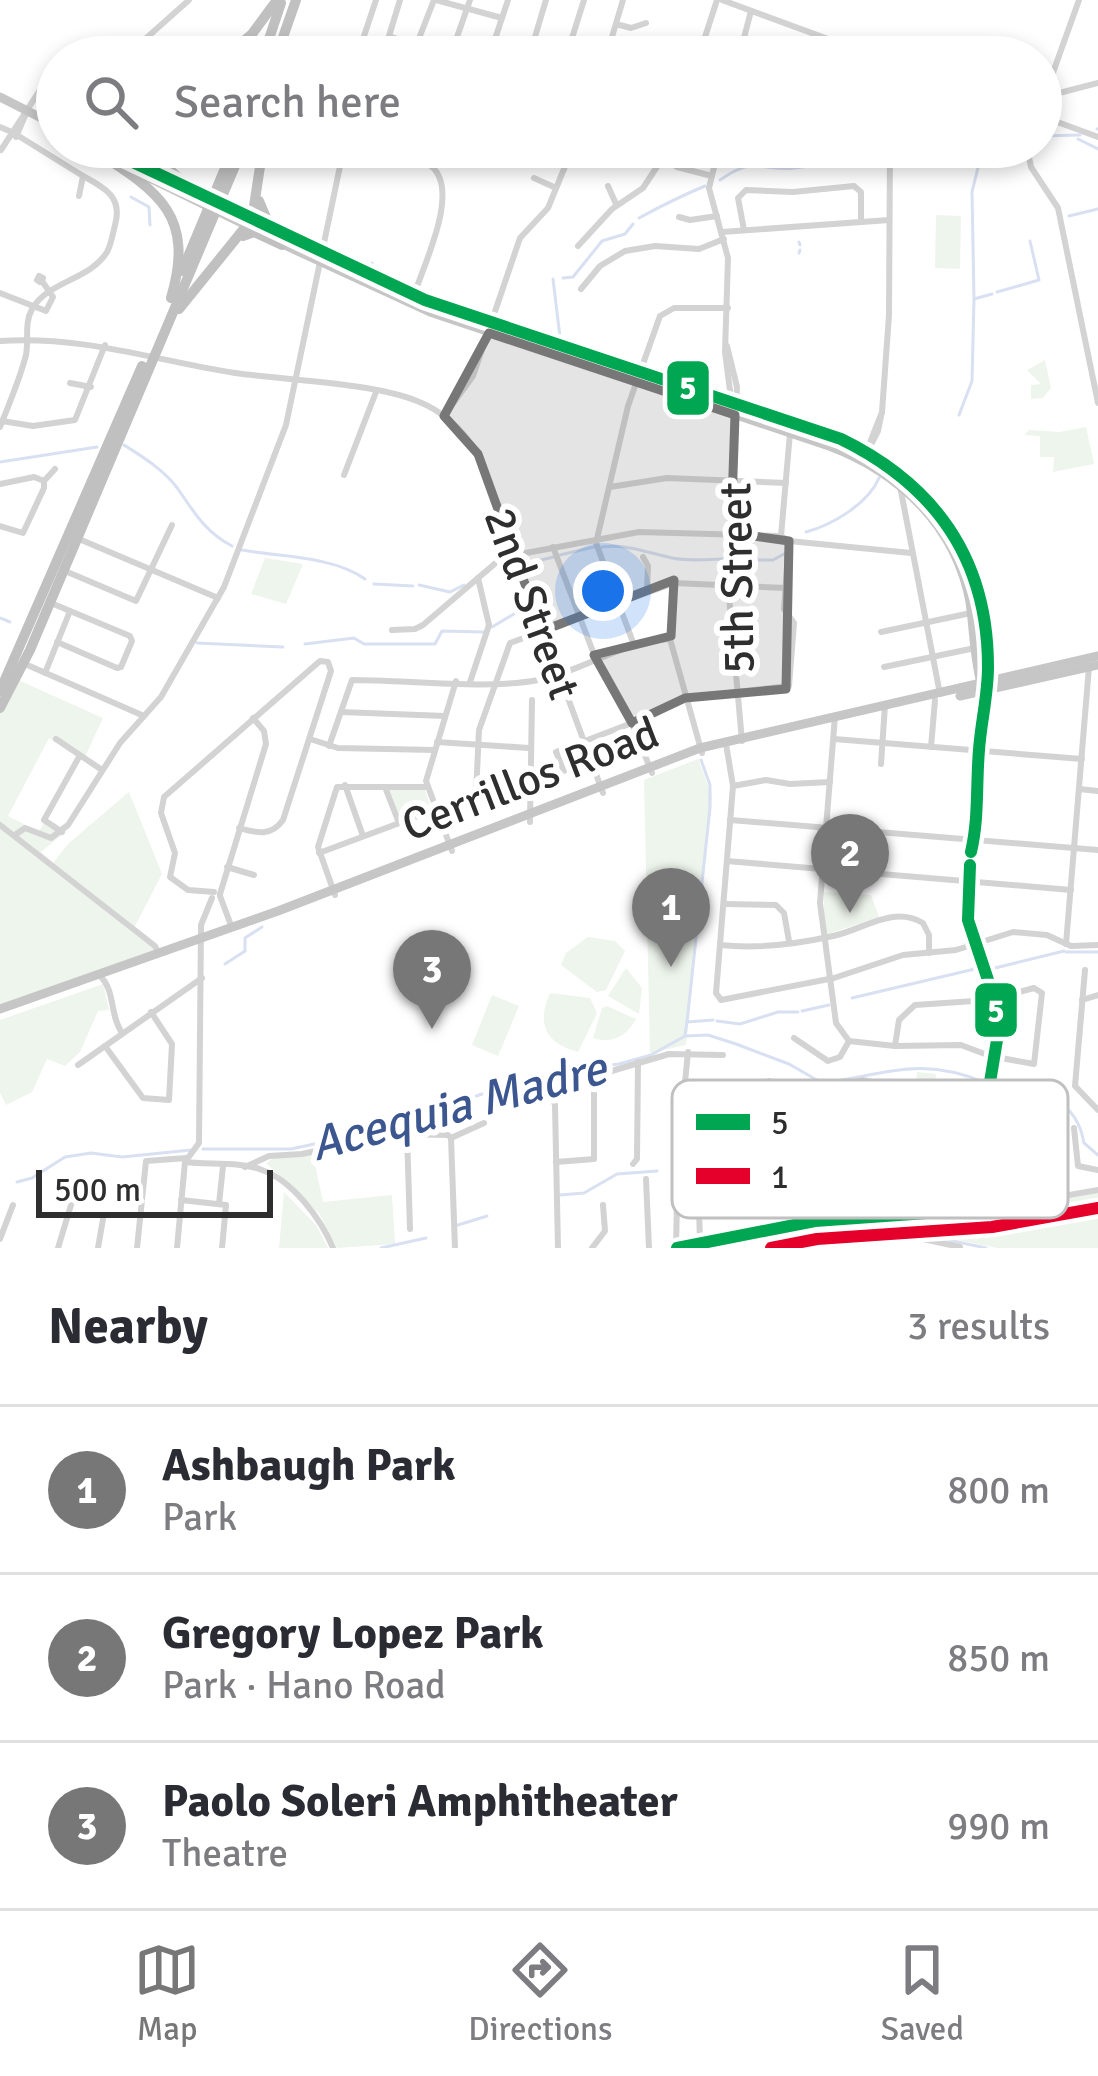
<!DOCTYPE html>
<meta charset="utf-8">
<style>
:root{--surface:#fff;--page:#f7f7f7;--text:#2b2b33;--muted:#7c7c81;--line:#e1e1e2;--accent:#777}
body{margin:0;font-family:Signika,sans-serif;background:var(--page);color:var(--text)}
.scale{position:absolute;left:36px;bottom:30px;width:237px;box-sizing:border-box;padding-left:12px;border:6px solid #2e2e2e;border-top:0;font-size:33px;line-height:42px;white-space:nowrap;color:#2e2e2e;-webkit-text-stroke:9px #fff;paint-order:stroke}
.you{position:absolute;left:603px;top:591px;width:42px;height:42px;margin:-30px;border:9px solid #fff;border-radius:50%;background:#1a73e8;box-shadow:0 0 0 18px #1a73e833}
.badge{display:grid;place-items:center;width:78px;height:78px;border-radius:50%;background:var(--accent);color:#fff;font-size:39px;font-weight:700}
.pin{position:absolute;translate:-50% -99px;filter:drop-shadow(0 3px 6px #0008)}
.pin::after{content:'';position:absolute;top:63px;width:42px;height:36px;background:inherit;clip-path:polygon(0 0,100% 0,50% 100%)}
.list{margin:0;padding:0;list-style:none}
h2{display:flex;justify-content:space-between;align-items:center;height:156px;margin:0;padding:0 48px;font-size:51px}
h2 small{font-size:39px;font-weight:400;color:var(--muted)}
.list li{display:grid;grid-template-columns:78px 1fr auto;gap:36px;align-items:center;box-sizing:border-box;height:168px;padding:0 48px;border-top:3px solid var(--line)}
.list b{display:block;font-size:45px;white-space:nowrap}
.list p{margin:0;font-size:39px;white-space:nowrap;color:var(--muted)}
.list em{font-size:39px;font-style:normal;color:var(--muted)}
.icon{flex:none;width:66px;height:66px;fill:none;stroke:currentColor;stroke-width:2;stroke-linecap:round;stroke-linejoin:round}
.map{position:relative;flex:none;width:1098px;height:1248px;overflow:hidden}
.search{position:absolute;background:var(--surface);box-shadow:0 6px 18px #0003;left:36px;right:36px;top:36px;height:132px;display:flex;align-items:center;gap:30px;box-sizing:border-box;padding:0 42px;border-radius:66px;color:var(--muted);font-size:45px}
.sheet{height:660px;background:var(--surface)}
nav{display:flex;justify-content:space-around;align-items:center;box-sizing:border-box;height:168px;border-top:3px solid var(--line);background:var(--surface);font-size:33px;color:var(--muted)}
nav a{display:grid;justify-items:center;gap:6px}
nav .on{color:var(--accent)}
.map>svg:first-child{display:block}
</style>
<div class="map">
<svg width="1098" height="1248" viewBox="0 0 1098 1248">
<rect width="100%" height="100%" fill="#fff"/>
<!-- green -->
<g fill="#eef5ec">
<polygon points="936,215 961,216 960,269 935,268"/>
<polygon points="1045,360 1051,388 1043,398 1031,399 1031,385 1041,384 1027,370"/>
<polygon points="1086,427 1094,464 1053,472 1054,457 1040,457 1040,436 1024,435 1029,430 1059,432"/>
<polygon points="265,558 303,564 286,604 251,594"/>
<polygon points="18,680 103,718 85,757 101,772 49,738 8,816 39,832 44,822 64,833 41,852 53,863 69,843 129,792 162,874 133,930 154,948 153,953 0,1007 0,711"/>
<polygon points="698,759 712,796 686,1045 650,1053 644,780"/>
<polygon points="389,789 425,790 431,809 401,820"/>
<polygon points="824,892 871,895 879,917 828,934 824,932"/>
<polygon points="588,937 615,941 625,951 606,990 597,992 561,965 566,953"/>
<polygon points="626,968 642,988 639,1014 608,996"/>
<polygon points="103,984 109,1010 98,1011 80,1052 65,1066 47,1059 32,1092 6,1105 0,1093 0,1020"/>
<path d="M550 993 590 998 597 1013 578 1052C546 1044 536 1024 550 993Z"/>
<polygon points="492,995 519,1006 498,1056 472,1045"/>
<path d="M607 1006 636 1019C626 1037 612 1044 593 1038L602 1008Z"/>
<polygon points="917,1072 936,1074 926,1163 908,1161"/>
<polygon points="313,1155 323,1202 392,1195 395,1244 337,1248 319,1213 266,1163 274,1158"/>
<polygon points="284,1192 316,1225 328,1248 279,1248"/>
<polygon points="1098,1192 1098,1248 997,1248 903,1229 903,1221 974,1215"/>
</g>
<g fill="none" stroke-linecap="round" stroke-linejoin="round">
<!-- stream -->
<g stroke="#d8e0f1" stroke-width="3">
<polyline points="1097,129 1098,129"/>
<polyline points="1041,136 1080,135"/>
<polyline points="1078,139 1098,149"/>
<polyline points="138,147 145,162 151,165"/>
<polyline points="900,148 904,147"/>
<polyline points="929,162 929,147"/>
<path d="M720 180C758 154 757 172 794 168 825 165 853 158 883 151"/>
<polyline points="131,197 149,207 150,225"/>
<polyline points="1069,216 1098,209"/>
<path d="M639 218C661 206 681 196 705 186"/>
<polyline points="799,242 800,245"/>
<polyline points="799,253 800,250"/>
<polyline points="372,263 374,268"/>
<polyline points="563,278 573,277 602,241 625,234 633,224"/>
<polyline points="553,279 560,337"/>
<polyline points="997,292 1039,280 1030,241"/>
<polyline points="974,299 972,192 983,147"/>
<polyline points="959,415 972,381 974,299 992,294"/>
<path d="M124 445C143 457 164 470 178 489 194 512 205 532 232 546"/>
<polyline points="0,462 97,447"/>
<path d="M806 532C832 525 868 504 879 478"/>
<path d="M602 547C626 544 646 552 668 557 685 562 708 559 726 559"/>
<path d="M242 550C280 557 333 556 365 579"/>
<polyline points="560,555 594,547"/>
<polyline points="733,560 773,560 784,554"/>
<polyline points="523,564 554,557"/>
<polyline points="374,584 413,586"/>
<polyline points="419,585 450,592 464,585"/>
<polyline points="0,618 10,622"/>
<polyline points="492,627 514,614"/>
<polyline points="197,643 283,647"/>
<polyline points="305,644 354,638 364,644 435,644 442,631 484,632"/>
<polyline points="245,951 245,938 262,927"/>
<polyline points="1066,952 1098,952"/>
<polyline points="225,964 245,951"/>
<polyline points="995,968 1064,951"/>
<polyline points="418,976 428,985"/>
<polyline points="408,978 415,976"/>
<polyline points="852,998 979,968"/>
<polyline points="802,1011 829,1005"/>
<polyline points="717,1021 740,1024 778,1012 798,1012"/>
<polyline points="687,1022 710,808 710,785 701,760"/>
<polyline points="685,1035 687,1022 713,1020"/>
<path d="M994 1086C1037 1093 1075 1093 1084 1143L1098 1155"/>
<path d="M203 1149H291L389 1128 482 1094 519 1093 572 1070 619 1064 651 1055 685 1036 708 1035 736 1044 789 1064 822 1083C886 1075 919 1055 986 1083"/>
<polyline points="682,1160 735,1173 758,1167 789,1179"/>
<polyline points="792,1179 814,1185"/>
<polyline points="17,1182 32,1178 65,1157 91,1153 122,1157 191,1150"/>
<polyline points="821,1189 845,1190"/>
<polyline points="560,1195 584,1193 617,1174 657,1171"/>
<polyline points="458,1225 487,1216"/>
<polyline points="895,1225 910,1232 986,1248"/>
<polyline points="381,1248 426,1238"/>
</g>
<!-- minor -->
<g stroke="#d3d3d3" stroke-width="6">
<polyline points="400,0 389,36 416,46 434,0"/>
<polyline points="436,0 502,18"/>
<polyline points="722,0 877,57"/>
<polyline points="616,24 631,28 646,23"/>
<polyline points="125,57 189,0"/>
<polyline points="357,57 376,0"/>
<polyline points="450,57 470,0"/>
<polyline points="489,57 508,0"/>
<polyline points="529,57 546,0"/>
<polyline points="566,57 584,0"/>
<polyline points="606,57 623,0"/>
<polyline points="693,57 705,37 717,0"/>
<polyline points="739,57 751,11"/>
<polyline points="779,57 781,48 805,57"/>
<polyline points="1041,92 1048,78"/>
<polyline points="1044,97 1098,83"/>
<polyline points="1041,106 1079,0"/>
<polyline points="1041,116 1098,137"/>
<polyline points="0,127 14,133"/>
<polyline points="17,135 83,176 79,196"/>
<polyline points="16,137 27,111"/>
<path d="M385 147C400 152 419 156 431 166 461 190 424 264 414 295"/>
<polyline points="647,147 677,167 712,176"/>
<polyline points="719,147 709,188 728,258 725,352 732,406"/>
<polyline points="1027,147 1031,167 1058,208 1098,403"/>
<polyline points="1,150 40,90 57,80"/>
<polyline points="534,178 556,188"/>
<polyline points="608,186 616,204"/>
<polyline points="679,217 690,220 717,216"/>
<polyline points="744,230 738,198 746,190 793,192 854,186 861,192 861,221"/>
<polyline points="722,232 889,220"/>
<polyline points="578,246 612,209 643,188 662,159"/>
<polygon points="39,276 43,278 40,282 37,280"/>
<polyline points="581,289 600,266 625,251 655,246 699,249 724,239"/>
<polyline points="0,293 46,311 53,297 42,281"/>
<path d="M0 341C88 336 152 360 235 373 285 380 373 383 417 401 443 411 463 430 478 454L603 793"/>
<polyline points="727,346 737,387 728,585 742,741"/>
<polyline points="70,383 91,387"/>
<polyline points="882,412 889,315 890,147"/>
<polygon points="882,412 878,431 863,460"/>
<polyline points="444,416 473,376 520,238 548,208 573,147"/>
<polyline points="2,421 33,426 75,420 105,345"/>
<path d="M0 427C9 404 20 379 26 355 29 339 24 324 32 309 48 281 90 280 107 252 111 245 113 233 115 225 123 197 105 188 83 176"/>
<polyline points="344,475 376,392"/>
<polyline points="44,481 55,469"/>
<polyline points="0,484 34,477 44,481 44,488 23,533 0,526"/>
<polyline points="900,486 940,694"/>
<polyline points="610,487 667,478 786,483"/>
<polyline points="781,536 790,433"/>
<polyline points="79,539 218,598"/>
<polyline points="553,547 595,657 632,723 652,773"/>
<polyline points="515,555 639,532 781,536 789,541 911,553"/>
<polyline points="643,557 648,566 647,590"/>
<polyline points="65,571 136,601 172,525"/>
<polyline points="674,583 670,639 702,753"/>
<polyline points="51,603 130,636 132,641 121,667 117,668 57,642"/>
<polyline points="392,630 415,629 423,625 512,549"/>
<polyline points="881,632 971,613"/>
<polyline points="634,645 596,543 628,406 660,316 674,308 728,308"/>
<polyline points="25,664 144,716"/>
<polyline points="884,667 975,648"/>
<polyline points="45,673 70,611"/>
<polyline points="470,682 489,625 478,578"/>
<polyline points="341,712 445,716"/>
<polyline points="835,716 820,903 836,1023 849,1041"/>
<polyline points="56,739 102,770"/>
<polyline points="310,739 338,748 435,750"/>
<polyline points="834,739 1082,759"/>
<polyline points="437,742 529,748"/>
<polyline points="726,744 733,786 716,993 721,1000 834,978 903,955 956,950 1013,932 1047,935 1071,946 1098,945"/>
<path d="M329 746 352 680C407 680 487 690 538 680 584 671 622 641 670 639"/>
<polyline points="931,747 935,700"/>
<polyline points="881,764 885,705"/>
<polyline points="564,771 556,752 632,723 685,698 789,686 794,623 784,609 789,541"/>
<polyline points="345,785 363,836"/>
<polyline points="733,786 766,780 790,784 830,782"/>
<polyline points="385,787 399,823"/>
<polyline points="1079,789 1098,791"/>
<polyline points="476,794 479,730 510,643 674,583 786,588"/>
<polyline points="730,820 1098,850"/>
<polyline points="530,822 532,700"/>
<polyline points="0,825 155,946 159,954"/>
<polyline points="62,832 44,820 79,757"/>
<polyline points="15,835 25,828 51,838 68,825 120,743 161,697 224,587 286,425 344,147"/>
<polyline points="452,851 426,781 456,681"/>
<polyline points="971,852 983,692"/>
<polyline points="319,853 531,774"/>
<polyline points="727,861 1071,890"/>
<polyline points="970,865 968,920 993,995 999,1028 990,1082 982,1202 984,1223"/>
<polyline points="227,867 254,875"/>
<path d="M214 892 188 890 170 877 175 853 161 813 164 797 320 661 328 662 331 671 283 820C271 837 257 833 239 828"/>
<polyline points="220,894 266,744 264,731 253,718"/>
<polyline points="335,895 318,847 337,787 427,787"/>
<polyline points="220,896 232,928"/>
<polyline points="724,904 776,905 784,913 789,941"/>
<polyline points="1066,944 1089,667"/>
<path d="M720 945C757 949 797 944 833 936 863 930 892 905 923 923L929 935V953"/>
<polyline points="1085,970 1075,1086 1098,1110"/>
<path d="M99 975C116 990 109 1014 122 1033"/>
<polyline points="1082,1000 1098,995"/>
<polyline points="794,1038 828,1061 840,1057 849,1041"/>
<polyline points="849,1041 895,1046 961,1045 990,1056 1034,1064 1042,993 1034,988 989,1000 915,1005 899,1020 895,1046"/>
<polyline points="105,1046 143,1098 169,1100 172,1044 151,1012"/>
<polyline points="78,1065 202,978"/>
<polyline points="769,1081 821,1103 824,1089 863,1080 913,1093"/>
<polyline points="894,1090 882,1219 895,1233 960,1247"/>
<polyline points="551,1093 555,1105 558,1248"/>
<polyline points="952,1095 990,1099"/>
<polyline points="541,1098 578,1081 669,1054 723,1055"/>
<polyline points="1074,1128 1078,1166 1098,1170"/>
<polyline points="951,1129 989,1134"/>
<polyline points="407,1134 410,1229"/>
<polyline points="451,1138 455,1248"/>
<path d="M185 1162C209 1165 240 1161 262 1170 293 1181 321 1219 333 1248"/>
<polyline points="556,1162 594,1159 594,1078"/>
<polyline points="633,1164 637,1159 638,1062"/>
<polyline points="245,1167 269,1156 302,1154 394,1134 448,1135 451,1138 484,1123"/>
<polyline points="698,1173 700,1243"/>
<polyline points="646,1179 649,1248"/>
<polyline points="181,1200 226,1205 222,1248"/>
<polyline points="219,1204 223,1166"/>
<polyline points="941,1214 947,1151"/>
<polyline points="815,1221 821,1103"/>
<polyline points="859,1221 872,1084"/>
<polygon points="980,1223 987,1225 985,1231 978,1229"/>
<polyline points="803,1224 805,1248"/>
<polyline points="0,1239 13,1205"/>
<polyline points="58,1248 71,1205"/>
<polyline points="98,1248 103,1219"/>
<polyline points="137,1248 146,1161 187,1158"/>
<polyline points="177,1248 185,1162 199,1143 201,925 212,898"/>
<polyline points="592,1248 605,1231 603,1205"/>
<polyline points="676,1248 678,1152 688,1052"/>
<polyline points="677,1248 815,1221 989,1209 1098,1190"/>
</g>
<!-- major -->
<g stroke="#c6c6c6" stroke-width="9">
<polyline points="0,97 57,126"/>
<polyline points="101,147 190,191"/>
<polyline points="127,167 252,228"/>
<path d="M227 208 425 300 841 439C918 471 977 536 982 622 984 643 990 665 986 687"/>
<path d="M278 242 430 312 829 446C899 472 956 526 970 602 974 630 974 659 982 687"/>
<polyline points="960,696 1098,665"/>
<polyline points="0,1009 278,911 700,748 1098,656"/>
</g>
<!-- highway -->
<g stroke="#c0c0c0" stroke-width="10">
<polyline points="224,57 252,34 277,0"/>
<polyline points="263,57 281,3"/>
<polyline points="276,57 296,0"/>
<polyline points="131,147 125,161 132,169"/>
<path d="M155 147C169 181 203 193 233 210"/>
<path d="M95 151C160 192 195 216 171 298"/>
<polyline points="259,201 267,220 290,238"/>
<polyline points="243,236 254,232 282,245"/>
<polyline points="182,271 234,147"/>
<polyline points="179,309 247,225 254,206 263,147"/>
<polyline points="0,691 142,366"/>
<polyline points="0,708 30,650 243,147"/>
</g>
<!-- bus-1 casing -->
<g stroke="#fff" stroke-width="21">
<g id="bus-1">
<path d="M101 147 425 300 841 439C935 485 988 559 988 667 988 695 981 722 979 750 976 784 979 818 971 852"/>
<polyline points="677,1248 815,1221 983,1209 990,1082 999,1028 993,995 968,920 970,865"/>
</g>
</g>
<!-- bus-2 casing -->
<g stroke="#fff" stroke-width="21">
<polyline id="bus-2" points="771,1248 817,1239 992,1227 1098,1208"/>
</g>
<!-- bus-1 -->
<use href="#bus-1" stroke="#00a651" stroke-width="12"/>
<!-- bus-2 -->
<use href="#bus-2" stroke="#e4002b" stroke-width="12"/>
</g>
<!-- marked area -->
<path fill="#777" fill-opacity="0.2" stroke="#777" stroke-width="9" stroke-linejoin="round" d="M489 333 735 415 731 533 789 541 786 689 685 698 632 723 594 655 671 636 674 580 542 631 478 454 444 416Z"/>
<g text-anchor="middle" stroke-width="12" stroke-linejoin="round" paint-order="stroke">
<!-- street labels -->
<g font-size="45" fill="#2e2e2e" stroke="#fff">
<text transform="translate(736 578) rotate(-91)" y="16">5th Street</text>
<text transform="translate(533 603) rotate(70)" y="16">2nd Street</text>
<text transform="translate(530 778) rotate(-21)" y="16">Cerrillos Road</text>
</g>
<!-- water labels -->
<g font-size="48" font-style="italic" fill="#3c5690" stroke="#fff">
<text transform="translate(458 1105) rotate(-15)" y="17">Acequia Madre</text>
</g>
</g>
<!-- legend -->
<rect x="672" y="1080" width="396" height="138" rx="18" fill="#fff" stroke="#c0c0c0" stroke-width="3"/>
<rect x="696" y="1114" width="54" height="16" fill="#00a651"/>
<rect x="696" y="1168" width="54" height="16" fill="#e4002b"/>
<g font-size="33" fill="#2e2e2e">
<text x="771" y="1134">5</text>
<text x="771" y="1188">1</text>
</g>
<g stroke="#fff" stroke-width="4.5">
<rect x="665" y="359" width="46" height="58" rx="12" fill="#00a651"/>
<rect x="973" y="981" width="46" height="58" rx="12" fill="#00a651"/>
</g>
<g font-size="33" text-anchor="middle" font-weight="bold" fill="#fff">
<text x="688" y="399">5</text>
<text x="996" y="1022">5</text>
</g>
</svg>
<div class="scale">500 m</div>
<div class="you"></div>
<div class="pin badge" style="left:671px;top:967px">1</div>
<div class="pin badge" style="left:850px;top:913px">2</div>
<div class="pin badge" style="left:432px;top:1029px">3</div>
<div class="search"><svg class="icon" aria-label="search" viewBox="0 0 24 24"><circle cx="10" cy="10" r="6"/><path d="M15 15l6 6"/></svg>Search here</div>
</div>
<section class="sheet">
<h2>Nearby<small>3 results</small></h2>
<ul class="list">
<li><span class="badge">1</span><div><b>Ashbaugh Park</b><p>Park</p></div><em>800 m</em></li>
<li><span class="badge">2</span><div><b>Gregory Lopez Park</b><p>Park · Hano Road</p></div><em>850 m</em></li>
<li><span class="badge">3</span><div><b>Paolo Soleri Amphitheater</b><p>Theatre</p></div><em>990 m</em></li>
</ul>
</section>
<nav>
<a class="on"><svg class="icon" aria-label="map" viewBox="0 0 24 24"><path d="M3 6l6-2 6 2 6-2v14l-6 2-6-2-6 2zM9 4v14M15 6v14"/></svg>Map</a>
<a><svg class="icon" aria-label="directions" viewBox="0 0 24 24"><path d="M12 3l9 9-9 9-9-9zM9 14v-3h6M13 9l2 2-2 2"/></svg>Directions</a>
<a><svg class="icon" aria-label="saved" viewBox="0 0 24 24"><path d="M7 4h10v16l-5-4-5 4z"/></svg>Saved</a>
</nav>
